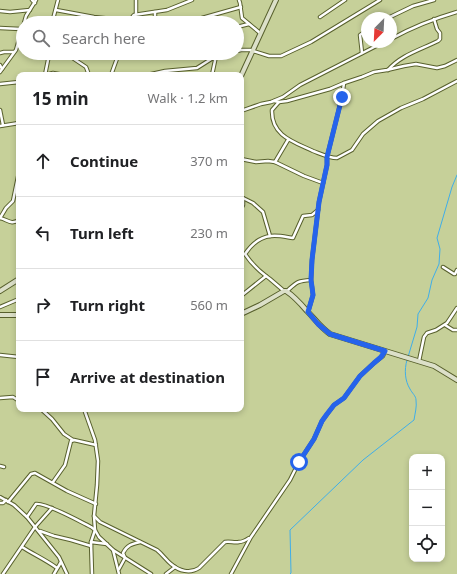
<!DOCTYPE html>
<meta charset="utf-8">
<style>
:root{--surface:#fff;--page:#f6f6f6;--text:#202124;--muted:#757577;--line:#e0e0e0}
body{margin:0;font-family:"Noto Sans",sans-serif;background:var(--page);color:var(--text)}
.controls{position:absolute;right:12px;bottom:12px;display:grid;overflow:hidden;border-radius:8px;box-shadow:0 2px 6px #0003}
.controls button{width:36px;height:36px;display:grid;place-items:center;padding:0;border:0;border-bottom:1px solid var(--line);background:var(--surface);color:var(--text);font:20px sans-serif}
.compass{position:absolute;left:361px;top:12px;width:36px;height:36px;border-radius:50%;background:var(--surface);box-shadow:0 2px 6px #0003;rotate:204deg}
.stop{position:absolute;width:12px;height:12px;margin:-9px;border:3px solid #2563eb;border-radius:50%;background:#fff}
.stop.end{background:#2563eb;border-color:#fff;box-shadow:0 1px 4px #0008}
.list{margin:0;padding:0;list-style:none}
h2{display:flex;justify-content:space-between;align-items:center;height:52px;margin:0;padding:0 16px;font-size:17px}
h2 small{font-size:13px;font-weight:400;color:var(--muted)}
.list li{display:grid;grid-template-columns:26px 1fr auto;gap:12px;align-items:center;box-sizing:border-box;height:72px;padding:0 16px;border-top:1px solid var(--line)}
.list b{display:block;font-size:15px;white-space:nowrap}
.list em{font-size:13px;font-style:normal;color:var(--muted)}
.icon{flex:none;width:22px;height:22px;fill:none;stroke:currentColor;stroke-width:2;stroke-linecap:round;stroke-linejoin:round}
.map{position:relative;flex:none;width:457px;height:574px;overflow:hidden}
.search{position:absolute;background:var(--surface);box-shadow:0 2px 6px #0003;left:16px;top:16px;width:228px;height:44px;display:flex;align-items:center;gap:10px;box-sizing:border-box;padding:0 14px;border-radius:22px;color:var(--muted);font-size:15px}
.panel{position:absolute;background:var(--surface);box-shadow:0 2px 6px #0003;left:16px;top:72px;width:228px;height:340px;border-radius:8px}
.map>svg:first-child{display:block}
</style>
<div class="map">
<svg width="457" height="574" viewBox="0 0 457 574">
<rect width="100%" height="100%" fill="#c6d099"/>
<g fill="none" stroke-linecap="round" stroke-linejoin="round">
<!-- stream -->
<g stroke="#3faee9" stroke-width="1">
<polyline points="408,357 417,327 418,314 428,298 432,280 439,264 440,249 437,238 452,187 457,175"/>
<path d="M290 574 291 573 290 530 363 460 414 420C415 413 417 407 416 400 416 396 412 393 410 389 405 381 404 370 407 360"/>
</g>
<!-- street casing -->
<g stroke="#58602d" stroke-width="4.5">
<g id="street">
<polyline points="32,0 35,3"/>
<polyline points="136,0 136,14"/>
<polyline points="239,0 240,3 242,18 260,33"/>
<polyline points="56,10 94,17 131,21"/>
<polyline points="0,11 10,12 30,10"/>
<polyline points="320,17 345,0"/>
<polyline points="388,18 413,6 434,0"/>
<polyline points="24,23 26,16 36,0"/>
<polyline points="52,23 58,0"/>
<polyline points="130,23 133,16 134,15 167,10 192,0"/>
<polyline points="155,23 155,12"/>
<polyline points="201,23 201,20 202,18 241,7"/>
<polyline points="237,27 249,24"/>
<polyline points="0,28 21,29"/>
<path d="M391 39C413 27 433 19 457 12"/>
<polyline points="237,51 241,50 250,50 269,56 281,56 311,42 380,0"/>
<polyline points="0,53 4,52 14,52"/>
<polyline points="65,53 86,67 89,75"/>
<polyline points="197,53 206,55"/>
<polyline points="362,53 360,35 367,30"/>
<polyline points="0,65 2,69"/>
<path d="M388 70C401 55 420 50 438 41L440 39V33L437 29 434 19"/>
<polyline points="0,72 16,50 23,25"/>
<polyline points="45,75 48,60 50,53"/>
<polyline points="45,75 53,73 64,75"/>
<polyline points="111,75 119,53"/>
<polyline points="147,75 165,71 197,68 216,56 226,53"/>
<polyline points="212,75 216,56"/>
<polyline points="0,84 19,82"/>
<polyline points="274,101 279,102 287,101 330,89 344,83 362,77 374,72 387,70 404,66 416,64 437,68 445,66 457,60"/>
<path d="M279 102 272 110C271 136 294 142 313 151 321 154 329 158 337 158L352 150 363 134 378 121 401 108 423 99 457 81"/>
<polyline points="0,110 3,125"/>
<polyline points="241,111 261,104 271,102 283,97 300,85 384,42"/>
<polyline points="17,123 19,127"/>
<polyline points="0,126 19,123"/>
<polyline points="241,159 256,162 268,161 275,162 304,176 323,183"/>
<polyline points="275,162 288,140"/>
<polyline points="241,197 253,203 263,212 270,236"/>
<polyline points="241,209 243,205 243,198"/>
<polyline points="0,218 6,208 13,201 19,172"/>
<path d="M0 218C8 220 11 225 19 220"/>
<polyline points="443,267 454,274 455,274 457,270"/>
<path d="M266 276C258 270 251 263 245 254 251 245 260 237 271 236 278 235 286 237 293 238L303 216 312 215 318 210"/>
<path d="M287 291C297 282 297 281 311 280"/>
<polyline points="241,296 266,276 270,279 284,291"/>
<polyline points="0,307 19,299"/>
<polyline points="308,312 313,295 312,287 311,280 312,260 319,202 327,165 327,157 342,97 344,83"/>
<polyline points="445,325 453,330 457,330"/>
<polyline points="0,355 19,357"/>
<polyline points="419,361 424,337 427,333 436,330 447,323 457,308"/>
<polyline points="0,398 13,397 19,401"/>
<polyline points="41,409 52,419 64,434 73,440"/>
<polyline points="84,409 95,440 98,461 97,485 94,516 95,530 91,542"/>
<polyline points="0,466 4,467"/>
<polyline points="53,482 65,465 71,441 74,440 96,445"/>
<polyline points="0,497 14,505 27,517 59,557 67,574"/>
<polyline points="8,502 31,474 35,473 67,491 96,504"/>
<polyline points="0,503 3,503 6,500"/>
<path d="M94 516 100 522 157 550C163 555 166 560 171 564 179 571 190 574 199 568L225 542C230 541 234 543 239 542 243 542 246 540 249 538"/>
<path d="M27 517 36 504C45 502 81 522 91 527L95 530 99 537 113 550 151 574"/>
<polyline points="40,531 54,536 71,540 91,546"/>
<path d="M22 547C33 554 46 560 57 568"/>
<polyline points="113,550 119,574"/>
<path d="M119 569 125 558 123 553C127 545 132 544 140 542"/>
<polyline points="3,574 35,527 52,508"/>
<polyline points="54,574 61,562"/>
<polyline points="92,574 91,542 107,544"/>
<polyline points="166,574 175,567"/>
<polyline points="231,574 251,537 290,480 299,462 314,439 322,421 334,405 344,398 360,376 374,363 383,356 385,351"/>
</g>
</g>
<!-- secondary casing -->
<g stroke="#58602d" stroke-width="6">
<g id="secondary">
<polyline points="241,76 276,0"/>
<polyline points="0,291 19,279"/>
<path d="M241 314 260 305 284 291H286C294 296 301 304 307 311 315 319 320 327 330 334L434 366 457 380"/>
<polyline points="0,315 19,315"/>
</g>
</g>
<!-- street -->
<use href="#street" stroke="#fff" stroke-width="2.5"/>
<!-- secondary -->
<use href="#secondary" stroke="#dce0c9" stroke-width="4"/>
</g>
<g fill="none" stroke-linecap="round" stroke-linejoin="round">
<!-- route -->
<polyline stroke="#2563eb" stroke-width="5" points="299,462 314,439 322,421 327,414 334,405 344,398 360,376 374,363 381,357 385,351 330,334 318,324 308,312 313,295 312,287 311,280 312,260 319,202 327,165 327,157 342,97"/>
</g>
</svg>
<div class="controls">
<button>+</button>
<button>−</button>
<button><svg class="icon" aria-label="locate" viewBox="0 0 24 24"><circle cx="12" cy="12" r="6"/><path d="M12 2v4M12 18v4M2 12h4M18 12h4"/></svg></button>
</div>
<svg class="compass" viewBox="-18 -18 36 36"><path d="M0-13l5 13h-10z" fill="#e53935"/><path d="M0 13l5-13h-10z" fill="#757577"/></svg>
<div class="stop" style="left:299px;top:462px"></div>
<div class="stop end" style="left:342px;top:97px"></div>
<div class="search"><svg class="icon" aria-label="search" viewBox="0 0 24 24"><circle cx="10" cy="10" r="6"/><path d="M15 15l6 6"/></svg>Search here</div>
<section class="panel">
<h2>15 min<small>Walk · 1.2 km</small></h2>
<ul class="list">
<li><svg class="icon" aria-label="ahead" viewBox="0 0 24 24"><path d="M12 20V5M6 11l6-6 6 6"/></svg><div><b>Continue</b></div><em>370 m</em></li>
<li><svg class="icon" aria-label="left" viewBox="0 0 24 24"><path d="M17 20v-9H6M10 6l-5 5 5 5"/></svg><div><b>Turn left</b></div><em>230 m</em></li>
<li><svg class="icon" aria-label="right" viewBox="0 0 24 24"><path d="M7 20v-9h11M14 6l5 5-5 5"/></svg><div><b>Turn right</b></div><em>560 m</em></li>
<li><svg class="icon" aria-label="arrive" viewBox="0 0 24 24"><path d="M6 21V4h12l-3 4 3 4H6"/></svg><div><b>Arrive at destination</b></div></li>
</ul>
</section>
</div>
